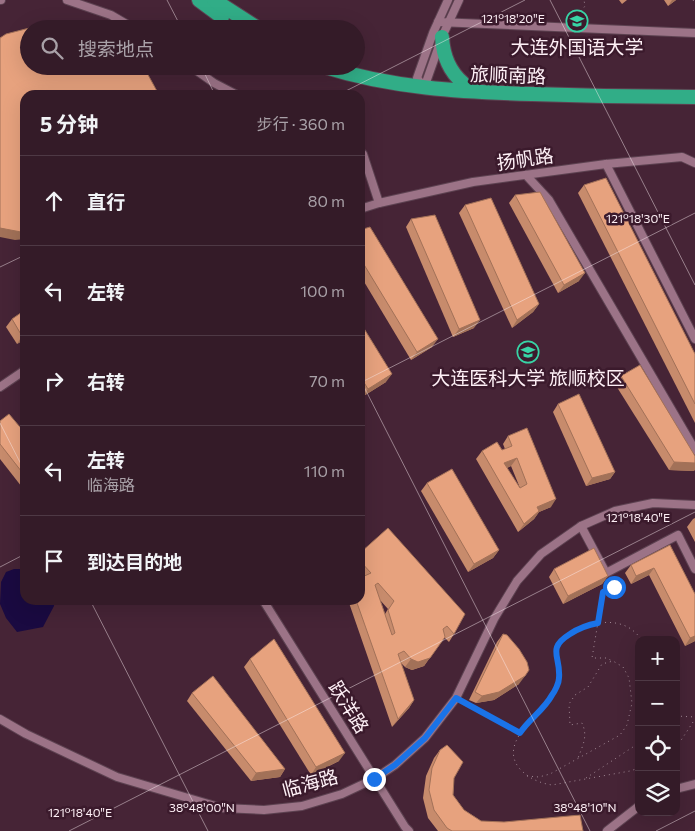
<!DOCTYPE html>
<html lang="zh">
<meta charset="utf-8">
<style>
:root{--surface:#341b28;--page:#3f2834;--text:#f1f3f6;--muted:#a9a1a8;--line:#4e3945}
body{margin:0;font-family:Commissioner,"Noto Sans SC",sans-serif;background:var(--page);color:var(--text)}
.controls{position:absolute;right:15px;bottom:15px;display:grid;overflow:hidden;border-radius:10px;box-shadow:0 5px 20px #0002}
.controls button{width:45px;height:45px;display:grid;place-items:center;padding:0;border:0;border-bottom:1px solid var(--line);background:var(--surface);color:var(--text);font:25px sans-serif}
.stop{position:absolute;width:15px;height:15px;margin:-11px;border:4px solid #1a73e8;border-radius:50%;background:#fff}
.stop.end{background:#1a73e8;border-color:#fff;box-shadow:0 1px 5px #0008}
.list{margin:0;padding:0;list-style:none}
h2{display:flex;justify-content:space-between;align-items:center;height:65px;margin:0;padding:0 20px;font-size:21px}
h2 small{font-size:16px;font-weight:400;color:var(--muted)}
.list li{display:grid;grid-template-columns:32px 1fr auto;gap:15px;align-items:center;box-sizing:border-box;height:90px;padding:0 20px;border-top:1px solid var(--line)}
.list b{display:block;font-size:19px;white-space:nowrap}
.list p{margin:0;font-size:16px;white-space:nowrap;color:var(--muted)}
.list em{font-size:16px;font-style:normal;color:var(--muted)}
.icon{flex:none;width:28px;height:28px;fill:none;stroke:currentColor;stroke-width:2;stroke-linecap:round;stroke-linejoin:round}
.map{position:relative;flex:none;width:695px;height:831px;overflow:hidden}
.search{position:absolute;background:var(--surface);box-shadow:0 5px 20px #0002;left:20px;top:20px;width:345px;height:55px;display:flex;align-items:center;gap:12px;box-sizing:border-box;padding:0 18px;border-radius:28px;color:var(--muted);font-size:19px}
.panel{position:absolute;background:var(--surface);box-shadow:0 5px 20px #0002;left:20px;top:90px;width:345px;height:515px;border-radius:15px}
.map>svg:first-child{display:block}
</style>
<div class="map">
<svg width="695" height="831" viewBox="0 0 695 831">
<rect width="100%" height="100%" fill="#462436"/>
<!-- water -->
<polygon fill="#1a0a41" points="14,569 25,569 25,600 55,600 54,606 43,627 17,632 6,618 0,604 1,582 6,572"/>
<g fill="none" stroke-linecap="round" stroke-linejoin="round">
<!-- street casing -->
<g stroke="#5d4251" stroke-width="10">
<g id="street">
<polyline points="0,0 1,0"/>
<polyline points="67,0 111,15 135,29"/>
<polyline points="438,22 695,33"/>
<polyline points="190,66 214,83 237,95"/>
<polyline points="423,86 417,78 433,33 448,0"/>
<polyline points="424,88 442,37 459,0"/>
<polyline points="360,152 363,154 379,203"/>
<polyline points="606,164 695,339"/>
<polyline points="526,175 549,200 695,450"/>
<polyline points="360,209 379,203 473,182 606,164 682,157 695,163"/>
<polyline points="0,387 25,370"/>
<polyline points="581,526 606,573 678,535 695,569"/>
<polyline points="263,600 405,827 409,831"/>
<polyline points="0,719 26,734 117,777 222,808 264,810 302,806 342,794 374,779 395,765 425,738 456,698 494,619 517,581 541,554 581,526 615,511 653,503 695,505"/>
<polyline points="676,789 695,784"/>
<polyline points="607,831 639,806"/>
</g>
</g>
<!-- highway casing -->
<g stroke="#5d4251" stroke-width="16">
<g id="highway">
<polyline points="199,0 222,17"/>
<polyline points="214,0 259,29"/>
<path d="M442 37C443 56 449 71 463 83"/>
<path d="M322 66C391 88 461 92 532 94 586 96 641 97 695 97"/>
</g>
</g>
<!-- path -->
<g stroke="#a18995" stroke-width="1" stroke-dasharray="1 4" stroke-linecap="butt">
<polyline points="693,0 695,3"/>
<polyline points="579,21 580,13 585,6 584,0"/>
<polyline points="609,579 613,587 603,592 592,658 607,658 612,661"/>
<polyline points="463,702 519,733"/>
<polyline points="676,716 695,717"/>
<polyline points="676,748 695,719"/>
<path d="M639 768 630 771 552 785C539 783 528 778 519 768 498 741 542 714 552 694 555 689 559 682 559 677 560 666 553 653 558 643 560 639 566 636 570 634 587 623 613 617 631 629 635 632 639 636 642 640"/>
<path d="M527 776 539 777 550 774 620 735 627 725 632 703 629 678 623 667 613 661 602 664 588 687 575 695 569 704 570 725 582 723C588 736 583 745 578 758"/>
<polyline points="586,778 639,743"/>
</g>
<!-- street -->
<use href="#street" stroke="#9c7387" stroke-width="8"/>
<!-- highway -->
<use href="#highway" stroke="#31ad87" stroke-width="14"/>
</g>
<!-- wall -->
<g fill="#c78b6c" fill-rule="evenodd">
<polygon points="619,0 627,0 622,4"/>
<polygon points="664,0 676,0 668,6"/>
<polygon points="584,185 695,354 695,423 578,193"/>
<polygon points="515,195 579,281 558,293 509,203"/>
<polygon points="465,205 539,304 533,312 512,328 459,213"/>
<polygon points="411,219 474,328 453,337 406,227"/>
<polygon points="360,230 432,347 411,360 360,275"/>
<polygon points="12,319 25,339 17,344 6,327"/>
<polygon points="360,322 386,382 362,397 360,393"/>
<polygon points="621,376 695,463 695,469 694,471 669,470 615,384"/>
<polygon points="558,404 615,472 610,479 586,486 553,412"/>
<polygon points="0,421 25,433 25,491 0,459"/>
<path d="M508 436 551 507 539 512 534 519 518 532 476 459 482 451 502 450 505 449 503 444ZM511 466 520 488 507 468Z"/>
<polygon points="427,483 499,550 493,558 468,572 421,491"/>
<polygon points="695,518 695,542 687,527 693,519"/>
<path d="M388 528 454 634 449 642 444 637 424 666 412 670 405 667 401 663 414 700 409 708 392 727 348 600H360L362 577 360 575V553ZM380 600 388 609 385 614Z"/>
<polygon points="670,545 695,641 685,646 649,575 631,584 625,573 631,565"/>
<polygon points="554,569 608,576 602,584 563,604 549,577"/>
<polygon points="503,634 519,684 494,700 476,703 469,700 497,642"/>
<polygon points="250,659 339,761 311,775 244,667"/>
<polygon points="192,693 285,769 280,777 251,781 187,701"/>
<polygon points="440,750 454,778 453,795 464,810 481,821 583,831 438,831 428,818 423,798 426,776 434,758"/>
</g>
<!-- shaded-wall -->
<g fill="#a27158">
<polygon points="672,0 676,0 668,6"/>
<polygon points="0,228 25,231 25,239 15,240 0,237"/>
<polygon points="585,273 579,281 558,293 564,285"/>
<polygon points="539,304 533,312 512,328 517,320"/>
<polygon points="480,320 474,328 453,337 459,329"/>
<polygon points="25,334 25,339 17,344 22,336"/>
<polygon points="438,339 432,347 411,360 417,352"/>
<polygon points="392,374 386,382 362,397 368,389"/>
<polygon points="517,458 511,466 499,471 504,463"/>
<polygon points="674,462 695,463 695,469 694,471 669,470"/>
<polygon points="615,472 610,479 586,486 592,478"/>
<polygon points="556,499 551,507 539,512 534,519 518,532 537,507"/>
<polygon points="499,550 493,558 468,572 474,564"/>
<polygon points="654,568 649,575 631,584 636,576"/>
<polygon points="608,576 602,584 563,604 568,596"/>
<polygon points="695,636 695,641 685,646 690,638"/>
<polygon points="445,637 424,666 412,670 405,667 411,659"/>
<polygon points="525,676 519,684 494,700 476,703 482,696"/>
<polygon points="414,700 409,708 392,727 398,719"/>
<polygon points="345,753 339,761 311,775 316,767"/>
<polygon points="285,769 280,777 251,781 256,773"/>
</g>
<!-- building -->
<g fill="#e7a27e" stroke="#a27158" fill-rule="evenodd">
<polygon points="49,23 51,29 29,29 29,66 141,66 146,71 158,93 159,95 25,95 25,231 21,232 0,228 0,38 6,34"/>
<polygon points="606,178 695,354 695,404 584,185"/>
<polygon points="540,192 585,273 564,285 515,195"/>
<polygon points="491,198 539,304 517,320 465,205"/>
<polygon points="435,215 480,320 459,329 411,219"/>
<polygon points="370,227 438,339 417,352 360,258 360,230"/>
<polygon points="25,310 25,334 22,336 12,319"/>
<polygon points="360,322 392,374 368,389 360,376"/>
<polygon points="640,365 695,456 695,463 674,462 621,376"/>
<polygon points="579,394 615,472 592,478 558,404"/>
<polygon points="9,414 25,433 25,476 0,444 0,421"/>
<path d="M527 428 556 499 537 507 539 511 524 524 482 451 497 442 502 450 512 446 508 436ZM517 458 527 484 520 488 504 463Z"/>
<polygon points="452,469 499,550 474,564 427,483"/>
<path d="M388 528 465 614 454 634 447 626 443 629 445 637 430 658 418 662 411 659 404 651 398 654 414 700 398 719 356 600H360V578L371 573 360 561V553ZM378 583 394 601 388 610 395 633 392 635 375 585Z"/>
<polygon points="670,545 695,594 695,636 690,638 654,568 636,576 631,565"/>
<polygon points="594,548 608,576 568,596 554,569"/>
<polygon points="503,634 507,635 519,649 527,662 529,670 525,676 499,692 482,696 475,692"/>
<polygon points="274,639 345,753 316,767 250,659"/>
<polygon points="213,676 285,769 256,773 192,693"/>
<polygon points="447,745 463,762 454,778 453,795 464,810 481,821 504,822 580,815 583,831 452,831 447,828 434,810 429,790 432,768 440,750"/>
</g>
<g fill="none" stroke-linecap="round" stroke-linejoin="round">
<!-- route -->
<path stroke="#1a73e8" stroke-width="6" d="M374 779 395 765 425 738 456 698 520 733C529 719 544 710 552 695 555 691 559 683 559 678 561 656 546 649 570 634 579 628 587 625 598 623L603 592 614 587"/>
</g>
<!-- ticks -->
<path fill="none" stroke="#fdeff5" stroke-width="1" stroke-opacity="0.45" d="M167 0 182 29M550 0 695 285M201 66 215 95M338 95 525 0M0 267 25 255M360 379 590 831M360 383 695 213M0 423 25 472M0 567 25 554M90 600 208 831M69 831 695 512M656 831 695 811"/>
<!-- icons -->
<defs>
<g id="university-ring" transform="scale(1.125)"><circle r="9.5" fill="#3b1a2c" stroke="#38d4a6" stroke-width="1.5"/><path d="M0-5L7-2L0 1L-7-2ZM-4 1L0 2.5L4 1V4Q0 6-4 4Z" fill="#38d4a6"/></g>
</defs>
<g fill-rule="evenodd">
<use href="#university-ring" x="577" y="21"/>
<use href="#university-ring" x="528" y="352"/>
</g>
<g text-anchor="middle" stroke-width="5" stroke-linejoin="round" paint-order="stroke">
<!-- poi labels -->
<g font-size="19" fill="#fdeff5" stroke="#3b1a2c">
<text x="577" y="54">大连外国语大学</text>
<text x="528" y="385">大连医科大学 旅顺校区</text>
</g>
<!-- street labels -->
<g font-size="19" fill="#fdeff5" stroke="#3b1a2c">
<text transform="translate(508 75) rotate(2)" y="7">旅顺南路</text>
<text transform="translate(525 159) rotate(-8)" y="7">扬帆路</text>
<text transform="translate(349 707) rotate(58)" y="7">跃洋路</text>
<text transform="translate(310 783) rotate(-15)" y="7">临海路</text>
</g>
</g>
<g font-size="12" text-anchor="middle" fill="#fdeff5" stroke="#3b1a2c" stroke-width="5" stroke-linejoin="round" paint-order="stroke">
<text x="513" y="23">121°18'20"E</text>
<text x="638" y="223">121°18'30"E</text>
<text x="638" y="522">121°18'40"E</text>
<text x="202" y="812">38°48'00"N</text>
<text x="585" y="812">38°48'10"N</text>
<text x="80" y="817">121°18'40"E</text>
</g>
</svg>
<div class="controls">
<button>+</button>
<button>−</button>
<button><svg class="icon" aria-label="locate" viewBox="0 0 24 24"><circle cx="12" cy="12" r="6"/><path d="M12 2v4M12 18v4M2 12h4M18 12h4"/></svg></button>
<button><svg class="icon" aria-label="layers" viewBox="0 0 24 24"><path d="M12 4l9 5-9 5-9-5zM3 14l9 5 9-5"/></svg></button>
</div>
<div class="stop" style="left:614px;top:587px"></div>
<div class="stop end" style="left:374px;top:779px"></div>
<div class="search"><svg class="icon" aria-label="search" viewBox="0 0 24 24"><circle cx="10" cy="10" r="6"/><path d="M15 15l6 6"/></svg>搜索地点</div>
<section class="panel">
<h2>5 分钟<small>步行 · 360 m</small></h2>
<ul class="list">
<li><svg class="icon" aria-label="ahead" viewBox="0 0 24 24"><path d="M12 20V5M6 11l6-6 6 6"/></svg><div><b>直行</b></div><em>80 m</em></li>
<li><svg class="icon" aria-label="left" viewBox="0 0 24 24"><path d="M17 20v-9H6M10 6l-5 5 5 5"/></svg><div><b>左转</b></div><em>100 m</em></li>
<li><svg class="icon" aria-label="right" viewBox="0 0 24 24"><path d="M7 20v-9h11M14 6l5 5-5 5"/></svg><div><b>右转</b></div><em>70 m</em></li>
<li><svg class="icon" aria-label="left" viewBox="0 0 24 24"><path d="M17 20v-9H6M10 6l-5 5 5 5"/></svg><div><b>左转</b><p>临海路</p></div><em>110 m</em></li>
<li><svg class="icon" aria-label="arrive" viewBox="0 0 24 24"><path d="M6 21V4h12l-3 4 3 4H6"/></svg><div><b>到达目的地</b></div></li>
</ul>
</section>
</div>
